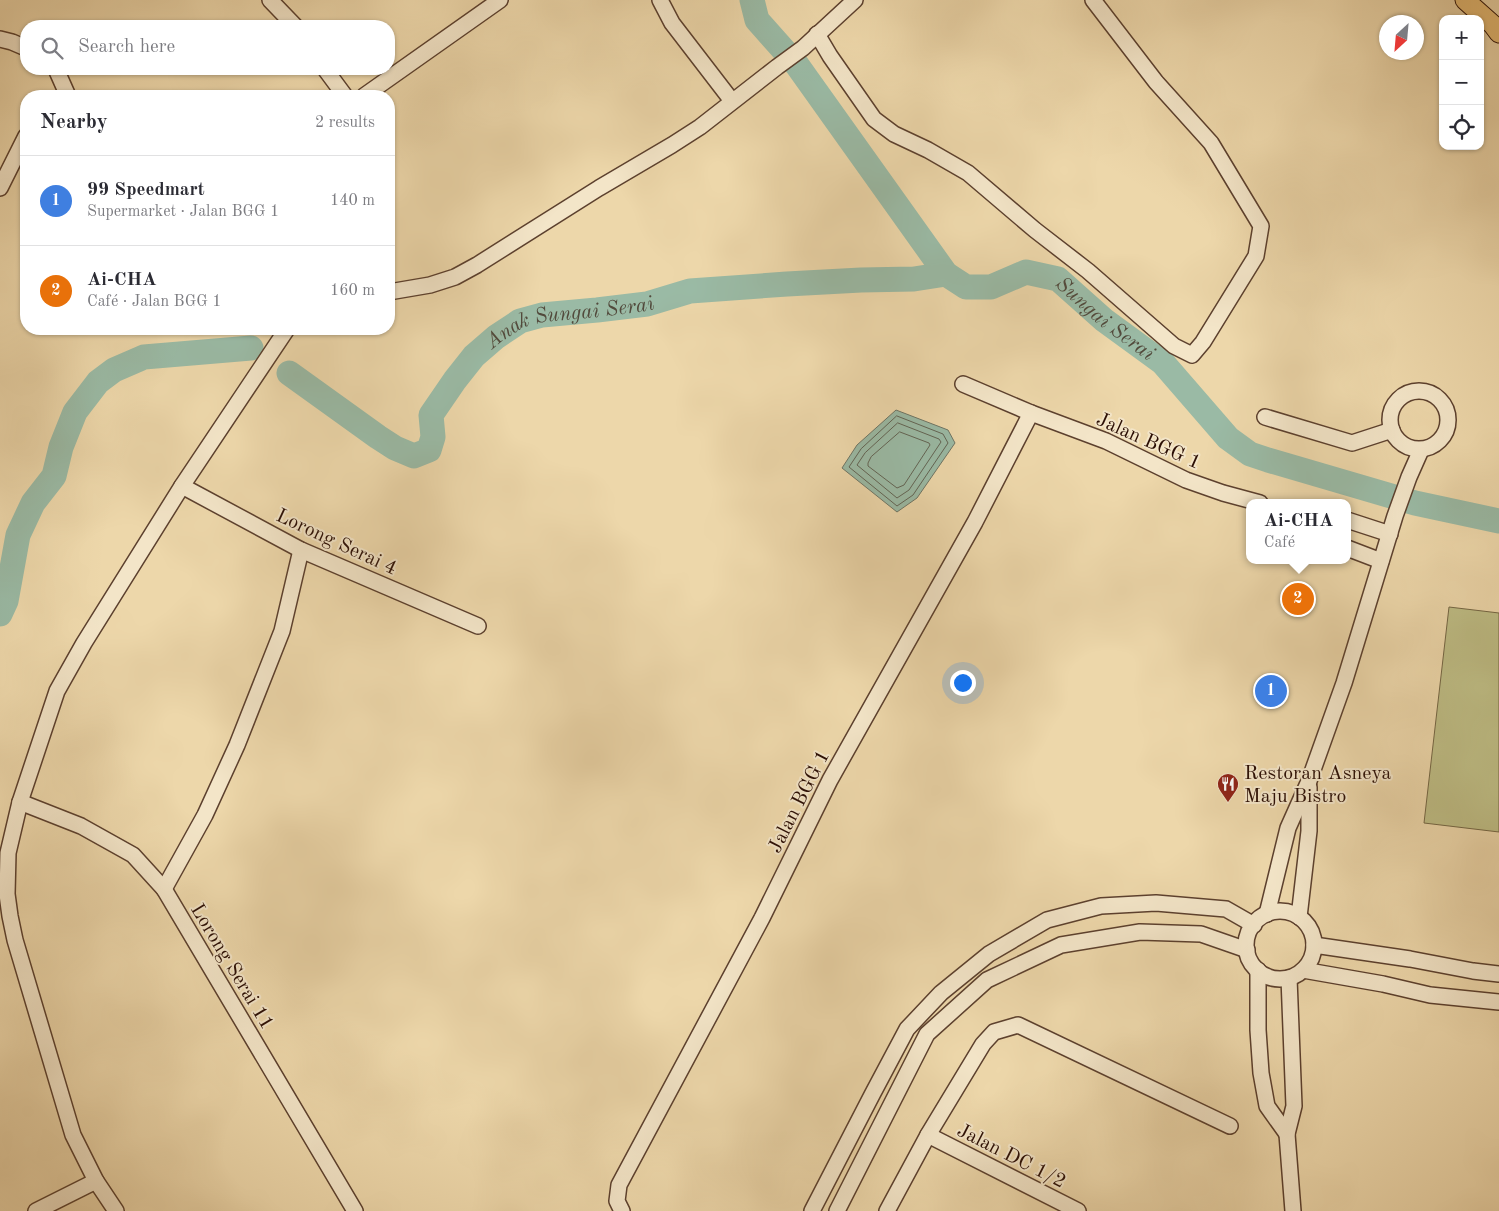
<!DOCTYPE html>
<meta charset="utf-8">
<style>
:root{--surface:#fff;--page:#f7f7f7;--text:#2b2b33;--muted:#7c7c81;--line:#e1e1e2;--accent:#b45309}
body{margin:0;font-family:"Old Standard TT",serif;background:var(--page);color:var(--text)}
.controls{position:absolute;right:15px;top:15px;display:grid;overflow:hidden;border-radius:10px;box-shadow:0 1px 4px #0004}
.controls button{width:45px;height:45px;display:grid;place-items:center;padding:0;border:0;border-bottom:1px solid var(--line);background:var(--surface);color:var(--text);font:25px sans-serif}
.compass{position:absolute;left:1379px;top:15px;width:45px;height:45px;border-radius:50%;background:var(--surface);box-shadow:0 1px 4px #0004;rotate:206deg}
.you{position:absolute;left:962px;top:682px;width:18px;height:18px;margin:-12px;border:4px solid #fff;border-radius:50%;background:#1a73e8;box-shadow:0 0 0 8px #1a73e833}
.badge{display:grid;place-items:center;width:32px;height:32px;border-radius:50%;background:var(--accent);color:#fff;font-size:16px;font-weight:700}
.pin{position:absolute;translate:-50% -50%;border:2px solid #fff;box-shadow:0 1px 5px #0006}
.popup{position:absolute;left:1246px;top:499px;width:105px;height:65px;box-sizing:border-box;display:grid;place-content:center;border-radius:10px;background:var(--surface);filter:drop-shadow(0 1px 4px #0005);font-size:16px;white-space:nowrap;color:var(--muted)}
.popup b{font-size:19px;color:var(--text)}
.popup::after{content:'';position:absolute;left:50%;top:100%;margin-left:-10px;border:10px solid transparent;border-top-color:var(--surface)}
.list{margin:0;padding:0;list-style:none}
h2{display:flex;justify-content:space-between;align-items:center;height:65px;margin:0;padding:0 20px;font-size:21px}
h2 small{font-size:16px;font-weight:400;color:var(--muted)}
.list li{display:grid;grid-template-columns:32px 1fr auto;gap:15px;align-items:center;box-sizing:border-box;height:90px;padding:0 20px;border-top:1px solid var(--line)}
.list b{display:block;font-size:19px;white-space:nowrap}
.list p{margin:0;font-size:16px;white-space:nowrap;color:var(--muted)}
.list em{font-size:16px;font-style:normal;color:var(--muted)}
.icon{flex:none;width:28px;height:28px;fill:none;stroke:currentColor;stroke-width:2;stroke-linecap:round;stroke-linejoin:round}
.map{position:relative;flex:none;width:1499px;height:1211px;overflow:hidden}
.search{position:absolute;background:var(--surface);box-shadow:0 1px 4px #0004;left:20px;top:20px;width:375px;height:55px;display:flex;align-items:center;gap:12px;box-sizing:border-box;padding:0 18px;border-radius:20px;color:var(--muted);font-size:19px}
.panel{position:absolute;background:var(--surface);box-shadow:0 1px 4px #0004;left:20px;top:90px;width:375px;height:245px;border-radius:20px}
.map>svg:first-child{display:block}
</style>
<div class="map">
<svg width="1499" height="1211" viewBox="0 0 1499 1211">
<rect width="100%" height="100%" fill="#edd7aa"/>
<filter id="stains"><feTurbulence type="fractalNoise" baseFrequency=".004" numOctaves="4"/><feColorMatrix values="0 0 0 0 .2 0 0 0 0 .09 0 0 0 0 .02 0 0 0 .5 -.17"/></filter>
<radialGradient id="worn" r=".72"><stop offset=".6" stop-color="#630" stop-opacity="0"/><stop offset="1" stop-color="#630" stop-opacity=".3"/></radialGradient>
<!-- green -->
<polygon fill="#bebd85" stroke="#746644" points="1449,607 1499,613 1499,832 1424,823"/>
<!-- water -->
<polygon fill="#9abaa5" stroke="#6e7565" points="896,410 948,430 955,443 917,498 897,512 842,468 857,445"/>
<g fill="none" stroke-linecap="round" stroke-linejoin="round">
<!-- shore -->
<g stroke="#626454" stroke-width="1">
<polygon points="897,416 943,434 948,443 913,495 897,506 849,467 861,449"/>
<polygon points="898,423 939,439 941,442 909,490 897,498 857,465 865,453"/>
<polygon points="900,432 929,443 930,445 904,485 897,488 868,466 868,463 871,457"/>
</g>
<!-- river -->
<g stroke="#9abaa5" stroke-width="25">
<path id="s1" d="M752 0 757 20 797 65 946 274 966 287H991L1026 272 1058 279 1104 320 1163 363 1228 438 1250 454 1268 460 1415 503 1499 521"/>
<path id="s2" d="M289 373 378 437 395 448 414 456 429 450 433 437 431 415 455 380 474 356 496 337 520 321 542 315 597 310 647 304 690 291 787 284 861 280 914 279 946 274"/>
<polyline points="0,614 6,601 18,535 33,503 54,476 61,447 75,412 98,382 114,370 144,357 251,348"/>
</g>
<!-- minor casing -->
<g stroke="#5c402e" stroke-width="18">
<g id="minor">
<polyline points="270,0 295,26"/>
<polyline points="660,0 672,23 732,101"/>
<polyline points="817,34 830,56 874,119 894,134 928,150 968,173 1035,230 1088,271 1174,346 1192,355 1203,342 1256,256 1261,226 1211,143 1156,82 1093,0"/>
<polyline points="0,39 12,42 26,48"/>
<polyline points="56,69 68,96"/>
<polyline points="325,69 345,96"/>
<polyline points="364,96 500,0"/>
<polyline points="0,188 26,136"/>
<polyline points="389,292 430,285 455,277 477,265 599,188 672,145 700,127 777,67 803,48 855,0"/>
<polyline points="963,384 1031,413 1106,441 1186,480 1223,493 1260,503"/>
<circle cx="1419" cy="420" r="29"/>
<polyline points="1265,417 1352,443 1392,430"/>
<polyline points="182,486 301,550 478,626"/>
<polyline points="1347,520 1390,534"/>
<polyline points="1347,548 1381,561"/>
<polyline points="20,802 81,826 133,855 164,889 355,1211"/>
<polyline points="164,889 205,815 237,745 282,631 301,550"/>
<circle cx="1280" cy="945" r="34"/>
<polyline points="1267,914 1288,828 1309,781 1344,683 1395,516 1409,477 1421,450"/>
<polyline points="1299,917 1309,831 1309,787"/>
<polyline points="1314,945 1410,959 1473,971 1499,974"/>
<polyline points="1258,970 1258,1030 1261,1073 1267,1106 1287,1134"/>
<polyline points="1303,970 1383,984 1430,995 1499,1002"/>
<polyline points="1289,978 1294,1106 1287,1134 1293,1211"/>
<polyline points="928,1135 1078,1211"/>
<polyline points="36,1211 96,1181"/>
<polyline points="116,1211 96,1181 73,1135 15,940 10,916 7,894 8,853 20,802 57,691 84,643 182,486 287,329"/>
<polyline points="622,1211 617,1201 619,1185 762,918 830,780 975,522 1031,413"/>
<polyline points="812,1211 873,1093 907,1029 941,993 989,954 1047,920 1101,906 1156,903 1226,909 1254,925"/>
<polyline points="837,1211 927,1034 987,980 1061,945 1140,932 1201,934 1247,950"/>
<polyline points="887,1211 928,1135 983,1044 994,1032 1018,1025 1230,1126"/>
</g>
</g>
<!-- major casing -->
<g stroke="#2b0e04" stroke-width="21">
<polyline id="major" points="1465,0 1493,25 1499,33"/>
</g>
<!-- minor -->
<use href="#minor" stroke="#f3e5c8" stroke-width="15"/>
<!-- major -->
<use href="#major" stroke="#e6bc75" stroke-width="19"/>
</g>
<!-- icons -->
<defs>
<g id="restaurant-pin" transform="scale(1.125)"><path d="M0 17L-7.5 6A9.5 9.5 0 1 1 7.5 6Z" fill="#8f2418" stroke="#f3e5c8"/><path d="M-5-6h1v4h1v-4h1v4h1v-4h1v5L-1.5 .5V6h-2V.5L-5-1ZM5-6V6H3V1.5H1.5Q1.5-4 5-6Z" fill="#fff"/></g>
</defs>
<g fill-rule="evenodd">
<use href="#restaurant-pin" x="1228" y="784"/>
</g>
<g text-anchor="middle" stroke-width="4" stroke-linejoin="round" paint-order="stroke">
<!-- street labels -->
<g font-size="20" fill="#2b0e04" stroke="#f3e5c8">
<text transform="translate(1149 440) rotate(24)" y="7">Jalan BGG 1</text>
<text transform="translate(337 541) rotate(25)" y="7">Lorong Serai 4</text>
<text transform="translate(798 801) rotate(-63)" y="7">Jalan BGG 1</text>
<text transform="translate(233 966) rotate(59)" y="7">Lorong Serai 11</text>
<text transform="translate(1012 1155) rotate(27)" y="7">Jalan DC 1/2</text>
</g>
<!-- poi labels -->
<g font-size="20" fill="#2b0e04" stroke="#f3e5c8" text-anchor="start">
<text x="1244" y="779">Restoran Asneya<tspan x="1244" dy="23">Maju Bistro</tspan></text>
</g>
<!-- water labels -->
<g font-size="21" font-style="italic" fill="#524a3c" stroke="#f3e5c8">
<text dy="7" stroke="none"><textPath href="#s1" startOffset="519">Sungai Serai</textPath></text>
<text dy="7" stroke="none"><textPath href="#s2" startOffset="381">Anak Sungai Serai</textPath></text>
</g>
</g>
<rect width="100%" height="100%" filter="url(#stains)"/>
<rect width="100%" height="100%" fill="url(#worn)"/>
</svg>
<div class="controls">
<button>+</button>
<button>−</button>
<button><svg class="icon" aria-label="locate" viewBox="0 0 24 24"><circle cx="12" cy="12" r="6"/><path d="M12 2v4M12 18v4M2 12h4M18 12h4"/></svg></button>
</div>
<svg class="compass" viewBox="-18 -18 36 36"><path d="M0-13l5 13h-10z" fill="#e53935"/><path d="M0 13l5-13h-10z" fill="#7c7c81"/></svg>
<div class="you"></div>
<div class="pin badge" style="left:1271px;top:691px;background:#3f7fe0">1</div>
<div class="pin badge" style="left:1298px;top:599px;background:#e8710a">2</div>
<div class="popup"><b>Ai-CHA</b>Café</div>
<div class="search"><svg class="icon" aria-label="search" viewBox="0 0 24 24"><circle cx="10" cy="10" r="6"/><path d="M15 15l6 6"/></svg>Search here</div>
<section class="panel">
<h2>Nearby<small>2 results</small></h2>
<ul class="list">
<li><span class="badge" style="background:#3f7fe0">1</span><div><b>99 Speedmart</b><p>Supermarket · Jalan BGG 1</p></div><em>140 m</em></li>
<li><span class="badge" style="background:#e8710a">2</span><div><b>Ai-CHA</b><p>Café · Jalan BGG 1</p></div><em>160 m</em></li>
</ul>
</section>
</div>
